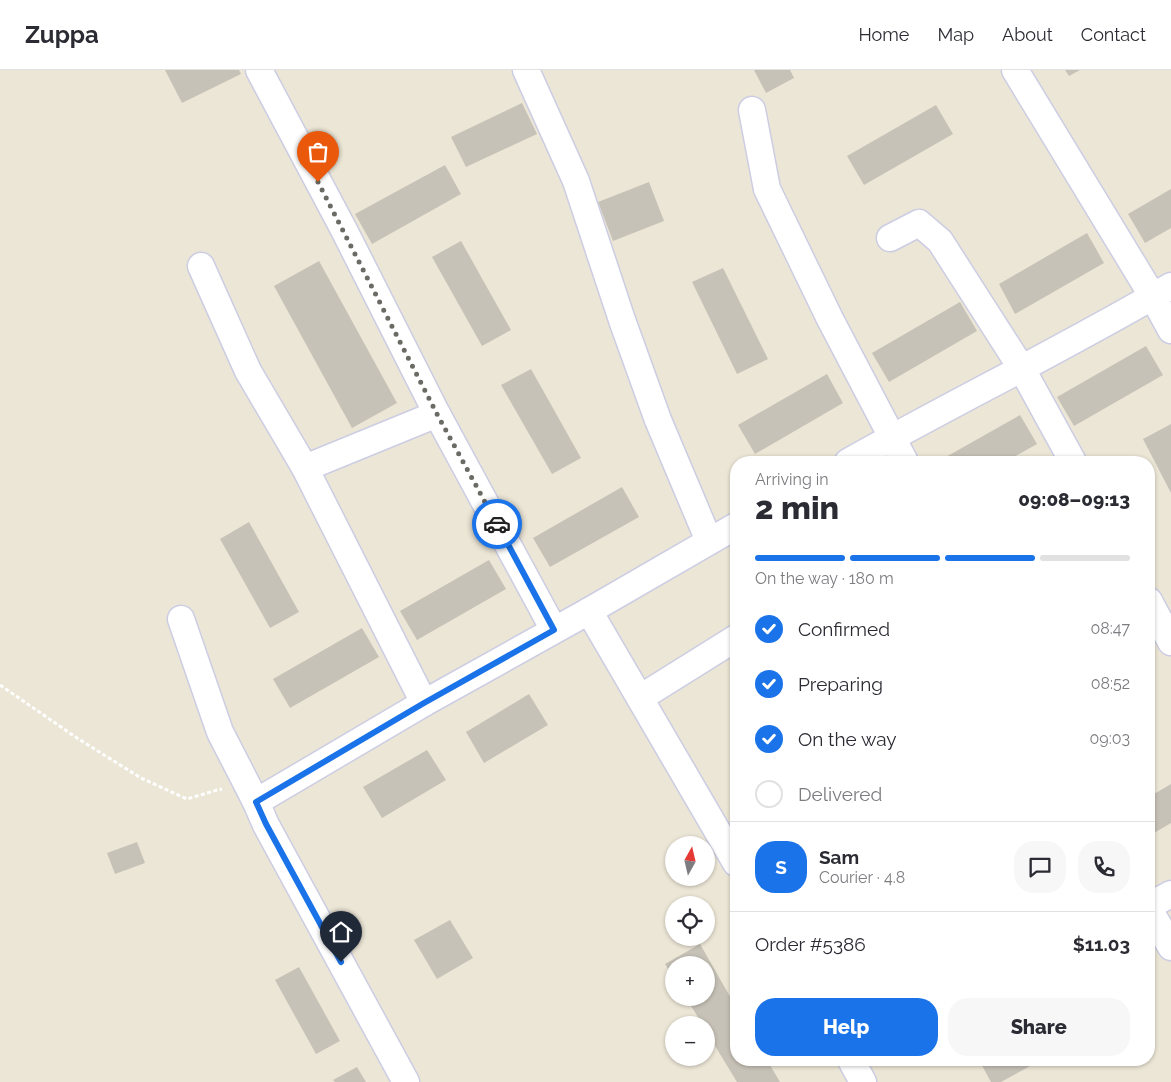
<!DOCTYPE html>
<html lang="en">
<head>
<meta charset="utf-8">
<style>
  :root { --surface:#fff; --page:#f7f7f7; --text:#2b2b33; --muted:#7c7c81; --line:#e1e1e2; --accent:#1a73e8 }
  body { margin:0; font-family:Raleway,sans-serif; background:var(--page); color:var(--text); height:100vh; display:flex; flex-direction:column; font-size:19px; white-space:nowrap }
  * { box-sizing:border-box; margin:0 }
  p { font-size:16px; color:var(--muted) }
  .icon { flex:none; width:28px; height:28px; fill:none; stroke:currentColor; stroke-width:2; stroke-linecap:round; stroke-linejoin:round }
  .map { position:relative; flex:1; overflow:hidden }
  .sheet { position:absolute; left:730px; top:386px; width:425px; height:610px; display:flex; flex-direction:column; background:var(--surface); border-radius:20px; box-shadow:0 1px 4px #0004 }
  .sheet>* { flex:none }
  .needle { width:32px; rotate:8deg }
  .buttons { position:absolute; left:665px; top:766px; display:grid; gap:10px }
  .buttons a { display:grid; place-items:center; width:50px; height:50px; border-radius:50%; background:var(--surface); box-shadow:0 1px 4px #0004; font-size:25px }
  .pin { position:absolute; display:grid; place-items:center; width:42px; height:42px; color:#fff; margin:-51px -21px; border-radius:50% 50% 50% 0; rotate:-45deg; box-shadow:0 0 5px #0007 }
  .pin .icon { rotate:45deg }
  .courier { position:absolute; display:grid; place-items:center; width:50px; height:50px; margin:-25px; border:4px solid #1a73e8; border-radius:50%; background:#fff; color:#222; box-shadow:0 1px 6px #0007 }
  .summary em { font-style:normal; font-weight:800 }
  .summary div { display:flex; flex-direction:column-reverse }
  .summary { display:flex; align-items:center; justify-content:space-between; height:85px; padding:0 25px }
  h1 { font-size:32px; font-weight:800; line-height:38px }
  .bar { display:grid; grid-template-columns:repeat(4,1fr); gap:8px 5px; align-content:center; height:60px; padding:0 25px }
  .bar i { height:6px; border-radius:4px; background:var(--line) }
  .bar .current { background:var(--accent) }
  .bar p { grid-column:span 4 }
  .line { display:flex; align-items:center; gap:12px; padding:0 25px; border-top:1px solid var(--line) }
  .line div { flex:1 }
  .round { display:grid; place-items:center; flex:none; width:52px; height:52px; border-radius:20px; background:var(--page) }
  ol { padding:0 25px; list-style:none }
  li { display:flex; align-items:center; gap:15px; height:55px }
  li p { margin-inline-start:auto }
  li .icon { padding:5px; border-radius:50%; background:var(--accent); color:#fff; stroke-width:4 }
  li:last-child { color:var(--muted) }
  li i { width:28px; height:28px; border:2px solid var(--line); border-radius:50% }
  .action { display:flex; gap:10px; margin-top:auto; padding:10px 25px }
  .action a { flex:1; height:58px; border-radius:20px; background:var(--accent); color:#fff; font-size:20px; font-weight:800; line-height:58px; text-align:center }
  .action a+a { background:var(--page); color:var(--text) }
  header { display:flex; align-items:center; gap:30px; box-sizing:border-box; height:70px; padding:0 25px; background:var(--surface); border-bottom:1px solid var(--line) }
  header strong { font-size:24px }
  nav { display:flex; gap:28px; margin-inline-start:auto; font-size:18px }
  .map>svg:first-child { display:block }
  .building { fill:#c7c2b7 }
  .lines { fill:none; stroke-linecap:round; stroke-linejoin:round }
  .minor-casing { stroke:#cccde3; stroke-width:29 }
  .path { stroke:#fff; stroke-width:3; stroke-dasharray:4 2.5; stroke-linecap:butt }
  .minor { stroke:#fff; stroke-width:26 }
  .done { stroke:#6c6a64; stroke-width:5; stroke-dasharray:0 9 }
  .route { stroke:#1a73e8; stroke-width:6 }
</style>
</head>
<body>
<header>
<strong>Zuppa</strong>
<nav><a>Home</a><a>Map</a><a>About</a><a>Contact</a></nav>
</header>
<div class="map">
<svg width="1171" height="1012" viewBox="0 0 1171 1012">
  <rect width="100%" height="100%" fill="#ece6d6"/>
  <g class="building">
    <path d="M165,0H239L241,4L182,33Z"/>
    <path d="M754,0H790L794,8L766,23Z"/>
    <path d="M1065,0H1080L1069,6Z"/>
    <path d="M522,33L537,64L466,97L451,67Z"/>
    <path d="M936,35L953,64L864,115L847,86Z"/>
    <path d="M445,95L461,124L372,174L355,144Z"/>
    <path d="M649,112L664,151L613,171L598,132Z"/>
    <path d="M1171,119V158L1145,173L1128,144Z"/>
    <path d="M1087,163L1104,193L1015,244L999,214Z"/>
    <path d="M461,171L511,260L482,276L432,187Z"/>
    <path d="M319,191L397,333L352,358L274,216Z"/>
    <path d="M723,198L768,289L737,304L692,212Z"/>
    <path d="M960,232L977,261L889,312L872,283Z"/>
    <path d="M1146,276L1163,305L1074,356L1057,327Z"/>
    <path d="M531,299L581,388L552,404L501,315Z"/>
    <path d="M827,304L843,333L755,384L738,355Z"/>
    <path d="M1020,345L1037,374L1005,392H937Z"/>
    <path d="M1171,354V423L1143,369Z"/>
    <path d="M622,417L639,447L550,497L533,468Z"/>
    <path d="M249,452L299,542L270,558L220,469Z"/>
    <path d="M489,490L506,519L417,570L400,541Z"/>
    <path d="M362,558L379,587L290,638L273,609Z"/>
    <path d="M529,624L548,655L484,693L466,662Z"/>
    <path d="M427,680L446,710L382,748L363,717Z"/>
    <path d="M1171,714V753L1149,766V727Z"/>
    <path d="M137,772L145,793L115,804L107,783Z"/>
    <path d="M450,850L473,888L437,909L414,870Z"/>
    <path d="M700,874L736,937V990H767L780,1012H737L706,961V955H703L686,928H706V895H674V908L665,894Z"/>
    <path d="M299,897L340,971L316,984L275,910Z"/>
    <path d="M979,990H1041L1001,1012H991Z"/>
    <path d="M357,997L366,1012H335L333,1010Z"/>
  </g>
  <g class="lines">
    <defs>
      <g id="minor">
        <path d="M259,0L344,160L437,344L554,560"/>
        <path d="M526,0L576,111L622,250L658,350L709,471"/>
        <path d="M1015,0L1153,227L1171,260"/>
        <path d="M752,40L767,119L830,249L905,392"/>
        <path d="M890,168L919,153L940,171L1022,299L1073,392"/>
        <path d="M201,196L248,301L305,398L424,633"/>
        <path d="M848,392C955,332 1065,278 1171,216"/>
        <path d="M305,398L437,344"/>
        <path d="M1149,531L1171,572"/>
        <path d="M589,541L736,793"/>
        <path d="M181,549L220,662L256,732L266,755L406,1012"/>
        <path d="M640,628L736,568"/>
        <path d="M256,732L424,633L589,541L736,456"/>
        <path d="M1149,836L1171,824"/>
        <path d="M1149,839L1171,877"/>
        <path d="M851,990L863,1012"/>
      </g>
    </defs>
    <use href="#minor" class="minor-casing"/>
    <path class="path" d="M0,615L77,668L141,708L187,729L217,720L222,719"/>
    <use href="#minor" class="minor"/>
  </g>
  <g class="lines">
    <path class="done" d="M318,112L437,344L497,454"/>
    <path class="route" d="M341,892L266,754L256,732L424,633L554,560L497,454"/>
  </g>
</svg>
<div class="buttons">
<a><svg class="needle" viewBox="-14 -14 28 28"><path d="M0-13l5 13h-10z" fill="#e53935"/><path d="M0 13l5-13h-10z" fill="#7c7c81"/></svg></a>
<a><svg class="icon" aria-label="locate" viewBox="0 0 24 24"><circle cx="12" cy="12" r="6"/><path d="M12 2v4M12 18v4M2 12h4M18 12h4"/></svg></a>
<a>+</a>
<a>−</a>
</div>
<div class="pin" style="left:318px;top:112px;background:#ea580c"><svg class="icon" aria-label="bag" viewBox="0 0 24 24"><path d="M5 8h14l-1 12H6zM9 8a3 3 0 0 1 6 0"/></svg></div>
<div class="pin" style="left:341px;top:892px;background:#1f2937"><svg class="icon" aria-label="home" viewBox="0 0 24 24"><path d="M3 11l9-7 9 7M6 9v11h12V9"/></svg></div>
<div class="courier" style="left:497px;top:454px"><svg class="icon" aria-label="car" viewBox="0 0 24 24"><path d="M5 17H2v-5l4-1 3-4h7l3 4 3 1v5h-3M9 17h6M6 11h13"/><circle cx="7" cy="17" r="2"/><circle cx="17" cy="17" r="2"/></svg></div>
<section class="sheet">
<div class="summary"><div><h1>2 min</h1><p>Arriving in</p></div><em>09:08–09:13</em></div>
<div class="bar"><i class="current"></i><i class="current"></i><i class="current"></i><i></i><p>On the way · 180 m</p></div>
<ol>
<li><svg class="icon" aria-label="check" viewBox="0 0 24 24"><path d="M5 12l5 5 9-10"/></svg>Confirmed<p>08:47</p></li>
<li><svg class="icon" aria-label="check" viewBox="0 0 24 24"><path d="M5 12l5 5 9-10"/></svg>Preparing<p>08:52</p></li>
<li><svg class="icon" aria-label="check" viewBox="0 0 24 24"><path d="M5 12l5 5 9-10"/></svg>On the way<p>09:03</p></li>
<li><i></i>Delivered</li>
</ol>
<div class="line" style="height:90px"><b class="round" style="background:var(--accent);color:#fff">S</b><div><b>Sam</b><p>Courier · 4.8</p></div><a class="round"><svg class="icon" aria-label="chat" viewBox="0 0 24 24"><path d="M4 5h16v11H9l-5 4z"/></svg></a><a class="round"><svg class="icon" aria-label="phone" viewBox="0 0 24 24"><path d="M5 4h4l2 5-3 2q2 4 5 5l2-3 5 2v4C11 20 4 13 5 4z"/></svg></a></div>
<div class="line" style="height:65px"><div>Order #5386</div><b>$11.03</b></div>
<div class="action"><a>Help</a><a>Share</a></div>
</section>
</div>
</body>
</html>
